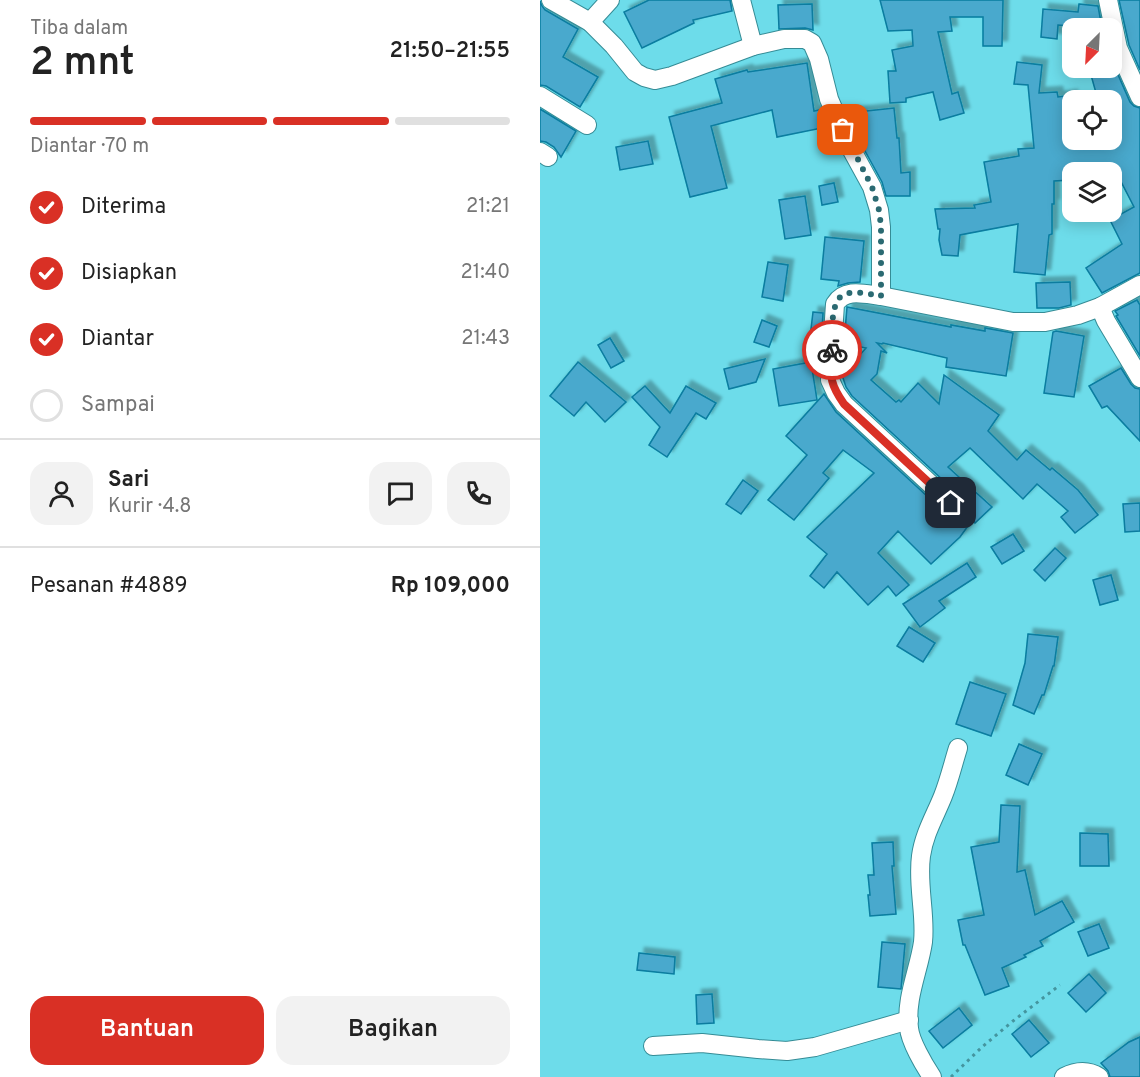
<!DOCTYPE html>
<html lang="id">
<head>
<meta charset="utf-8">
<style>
  :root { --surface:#fff; --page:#f2f2f2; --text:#222; --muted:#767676; --line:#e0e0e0; --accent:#d93025 }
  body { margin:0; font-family:Overpass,sans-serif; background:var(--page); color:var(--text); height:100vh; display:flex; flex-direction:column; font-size:22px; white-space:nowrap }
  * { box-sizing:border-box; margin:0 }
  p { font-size:20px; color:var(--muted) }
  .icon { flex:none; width:33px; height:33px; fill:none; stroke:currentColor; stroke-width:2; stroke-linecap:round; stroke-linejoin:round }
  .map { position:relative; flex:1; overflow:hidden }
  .drawer { display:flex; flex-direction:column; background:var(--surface); width:540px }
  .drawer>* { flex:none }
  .needle { width:39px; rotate:204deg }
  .fabs { position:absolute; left:522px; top:18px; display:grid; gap:12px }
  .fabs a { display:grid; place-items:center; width:60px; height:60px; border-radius:12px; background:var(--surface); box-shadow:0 3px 15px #0003; font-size:30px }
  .pin { position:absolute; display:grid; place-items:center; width:51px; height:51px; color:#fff; margin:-26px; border-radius:12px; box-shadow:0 3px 9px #0006 }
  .courier { position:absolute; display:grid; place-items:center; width:60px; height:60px; margin:-30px; border:4px solid #d93025; border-radius:50%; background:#fff; color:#222; box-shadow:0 2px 8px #0007 }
  .overview em { font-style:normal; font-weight:600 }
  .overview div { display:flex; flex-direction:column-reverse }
  .overview { display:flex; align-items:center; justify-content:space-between; height:102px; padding:0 30px }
  h1 { font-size:39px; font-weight:600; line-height:45px }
  .bar { display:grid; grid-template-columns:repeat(4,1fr); gap:9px 6px; align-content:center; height:72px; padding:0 30px }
  .bar i { height:8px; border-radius:4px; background:var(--line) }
  .bar .current { background:var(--accent) }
  .bar p { grid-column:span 4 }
  .line { display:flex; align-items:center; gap:15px; padding:0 30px; border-top:2px solid var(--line) }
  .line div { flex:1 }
  .round { display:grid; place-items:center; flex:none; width:63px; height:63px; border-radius:18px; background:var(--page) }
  ol { padding:0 30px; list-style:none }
  li { display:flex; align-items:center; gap:18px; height:66px }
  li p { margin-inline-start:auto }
  li .icon { padding:6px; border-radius:50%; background:var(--accent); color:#fff; stroke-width:4 }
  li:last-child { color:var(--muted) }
  li i { width:33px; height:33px; border:3px solid var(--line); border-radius:50% }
  .action { display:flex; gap:12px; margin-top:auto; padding:12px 30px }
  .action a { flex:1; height:69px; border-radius:18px; background:var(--accent); color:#fff; font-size:24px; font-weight:600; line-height:69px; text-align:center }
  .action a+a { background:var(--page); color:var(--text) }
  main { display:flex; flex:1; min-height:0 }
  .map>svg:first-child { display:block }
  .building { fill:#49a9cd; stroke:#087c9f; stroke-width:1.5; filter:url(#shadow) }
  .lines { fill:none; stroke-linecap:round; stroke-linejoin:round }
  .minor-casing { stroke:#358c96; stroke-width:20 }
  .path { stroke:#44959f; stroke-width:3; stroke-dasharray:3 4.5; stroke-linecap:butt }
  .minor { stroke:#fff; stroke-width:18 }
  .done { stroke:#2b6a72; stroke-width:6; stroke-dasharray:0 10.8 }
  .route { stroke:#d93025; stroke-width:8 }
</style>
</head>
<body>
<main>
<section class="drawer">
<div class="overview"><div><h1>2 mnt</h1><p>Tiba dalam</p></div><em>21:50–21:55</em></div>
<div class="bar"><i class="current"></i><i class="current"></i><i class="current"></i><i></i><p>Diantar · 70 m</p></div>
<ol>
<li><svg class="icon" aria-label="check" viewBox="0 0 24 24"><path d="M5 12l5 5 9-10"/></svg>Diterima<p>21:21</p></li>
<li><svg class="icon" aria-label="check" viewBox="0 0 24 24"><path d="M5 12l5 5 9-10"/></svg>Disiapkan<p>21:40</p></li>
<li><svg class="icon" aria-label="check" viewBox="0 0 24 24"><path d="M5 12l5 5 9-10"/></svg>Diantar<p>21:43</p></li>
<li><i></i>Sampai</li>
</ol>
<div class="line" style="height:108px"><a class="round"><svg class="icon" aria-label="person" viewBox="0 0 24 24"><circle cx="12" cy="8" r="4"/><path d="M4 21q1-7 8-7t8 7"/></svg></a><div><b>Sari</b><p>Kurir · 4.8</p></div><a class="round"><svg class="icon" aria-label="chat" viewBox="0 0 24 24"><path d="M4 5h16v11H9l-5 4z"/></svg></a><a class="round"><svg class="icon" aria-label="phone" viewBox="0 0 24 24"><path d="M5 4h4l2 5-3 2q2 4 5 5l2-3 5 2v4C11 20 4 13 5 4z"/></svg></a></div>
<div class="line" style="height:78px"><div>Pesanan #4889</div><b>Rp 109,000</b></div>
<div class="action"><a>Bantuan</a><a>Bagikan</a></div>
</section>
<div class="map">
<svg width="600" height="1077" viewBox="0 0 600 1077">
  <defs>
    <filter id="shadow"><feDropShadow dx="5.5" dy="-5.5" stdDeviation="1.5" flood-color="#0004"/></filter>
  </defs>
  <rect width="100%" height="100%" fill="#6ddcea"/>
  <g class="building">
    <path d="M109,0H190L192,11L153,20L154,23L102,48L84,12Z"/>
    <path d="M340,0H463L462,46H443V17H410L412,31L398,32L412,94L418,92L424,113L400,120L393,92L366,98V102L350,103L348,71H356L352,50L373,46L372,30L348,31Z"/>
    <path d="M579,0H600V70L589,45Z"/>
    <path d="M0,1L2,6L5,10L38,29L23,57L58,77L40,107L6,86L0,85Z"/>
    <path d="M272,4L273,30L265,28L239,29L238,5Z"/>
    <path d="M539,4L558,6L562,28L518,25L517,39L501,37L503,9L538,12Z"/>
    <path d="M572,61L590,102L594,106L600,108V273L562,293L546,268L582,244L570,220L594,207L576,172H532V180L514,181V204H512V234L509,235L505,275L474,272L478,224L420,235L418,256L402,255L399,240L400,229H398L395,209L435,208L434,205L451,202L444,162L479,156L478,149L494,148L488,85L474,84L477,62L502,65L499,93L517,92L518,97L532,95V140H572V100H558L549,68H572Z"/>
    <path d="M267,63L274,111L279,110L282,128L237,137L232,110L171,126L187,188L150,197L129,117L182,103L175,79L207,70L208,72Z"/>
    <path d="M354,108L357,138H359L361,173L370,172V196H346L342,182L319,140L308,113Z"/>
    <path d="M0,109L36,131L21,157L14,147L6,142L0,141Z"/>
    <path d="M108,141L113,164L80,170L76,147Z"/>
    <path d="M294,183L298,202L282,205L279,186Z"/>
    <path d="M265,196L271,235L245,239L239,200Z"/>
    <path d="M285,237L324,241L320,282L308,283L298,286L299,281L281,279Z"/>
    <path d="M228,262L248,265L243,301L222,297Z"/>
    <path d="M530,282L531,305L519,308H497L496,283Z"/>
    <path d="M597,300L600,305V356L576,316L578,315L575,311Z"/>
    <path d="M307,307L411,327V325L445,331V328L473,333L466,376L406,367L407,358L343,343L342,344L337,343L347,353L341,351L337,374L331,380L356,402L359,400L361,402L378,383L399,404L404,375L459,415L448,431L477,460L486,450L510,470L512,468L538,490L558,515L535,533L521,517L528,511L497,484L483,499L430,448L408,467L452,507L435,523L433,519L420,537L391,564L358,531L338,553L369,585L356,596L348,586L328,605L297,572L284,588L270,576L287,554L267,537L334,473L303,450L283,473L289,478L254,520L228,500L267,455L246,436L284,394L296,412L403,511L409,514L415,513L420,510L422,505V499L419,495L312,396L306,387L302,375L326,348L304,344Z"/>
    <path d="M273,312L283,313L281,347L269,346Z"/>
    <path d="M222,320L237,326L229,347L214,342Z"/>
    <path d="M516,331L544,336L534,397L504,393L513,332Z"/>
    <path d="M70,338L84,361L71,368L58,345Z"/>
    <path d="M225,359L216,382L189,389L184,369Z"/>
    <path d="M38,362L86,402L65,422L46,402L34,416L10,396Z"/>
    <path d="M271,362L277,400L239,406L233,369Z"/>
    <path d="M581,368L591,384L595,388L600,389V441L567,406L562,408L549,386Z"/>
    <path d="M105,386L130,413L146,386L176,403L166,419L156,413L127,457L109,445L120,427L92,397Z"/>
    <path d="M203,480L218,491L201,514L186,504Z"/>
    <path d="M600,503V531L585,532L583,504Z"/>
    <path d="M473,534L484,551L462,564L451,547Z"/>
    <path d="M515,548L526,558L505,581L494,570Z"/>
    <path d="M427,563L436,577L399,601L405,608L380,627L363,604Z"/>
    <path d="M571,575L578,600L560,605L553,580Z"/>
    <path d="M369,627L395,643L383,662L357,646Z"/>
    <path d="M488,634L518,637L514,666H513L504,695H502L494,714L473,705L485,663Z"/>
    <path d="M430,682L466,694L451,736L416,724Z"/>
    <path d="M479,744L502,754L488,785L466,775Z"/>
    <path d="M461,805L480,806L477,872L485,870L495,915L522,901L534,922L500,941L503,946L484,955L486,957L462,968L469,986L445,995L425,945H423L418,920L444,915L431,847L459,842Z"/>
    <path d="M540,833L568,834L569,866H540Z"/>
    <path d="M353,842L354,866H352L356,914L330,916L328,895H330L328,875H334L332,843Z"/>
    <path d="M559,924L569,948L548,956L538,932Z"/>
    <path d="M342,942L365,944L361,989L338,987Z"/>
    <path d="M99,953L135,957L134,974L97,970Z"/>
    <path d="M549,974L566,993L546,1012L528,993Z"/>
    <path d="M172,994L174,1023L157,1024L156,995Z"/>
    <path d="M419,1008L432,1025L403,1048L389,1031Z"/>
    <path d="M489,1020L509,1043L491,1057L472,1034Z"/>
    <path d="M600,1037V1077H570L568,1071L561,1063L589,1042Z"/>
  </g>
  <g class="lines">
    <defs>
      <g id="minor">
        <path d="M11,0L50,22"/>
        <path d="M70,0L50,22L74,46L95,72L104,77L115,80L132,76L213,46L244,39H265L272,43L279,59L289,99L309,145L332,187L339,210L341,227V296"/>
        <path d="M201,0L213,46"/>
        <path d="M568,0L578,48L600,97"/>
        <path d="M0,96L47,125"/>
        <path d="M0,152L8,157"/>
        <path d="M560,307L566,321L600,378"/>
        <path d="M411,503L304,404L296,393L290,380L295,304C305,288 324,294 341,296L473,322H505L538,315L560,307L600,285"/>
        <path d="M113,1046L162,1043L218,1049L247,1051L275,1047L369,1020"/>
        <path d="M392,1077C384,1065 370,1041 369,1028C365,999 379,970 383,942C386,914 377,885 381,856C384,834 395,816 403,796C409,781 413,764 418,748"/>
        <path d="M524,1077C536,1071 548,1070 559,1077"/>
      </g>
    </defs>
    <use href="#minor" class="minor-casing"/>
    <path class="path" d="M411,1077L442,1047L473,1021L520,985"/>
    <use href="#minor" class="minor"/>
  </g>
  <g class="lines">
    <path class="done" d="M292,350C292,337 290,301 303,295C313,290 330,294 341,296V226L339,210L332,187L303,130"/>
    <path class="route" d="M292,350C291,376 288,381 304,404L411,503"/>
  </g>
</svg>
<div class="fabs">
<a><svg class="needle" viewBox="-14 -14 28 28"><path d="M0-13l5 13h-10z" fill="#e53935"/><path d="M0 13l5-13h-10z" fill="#767676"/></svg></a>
<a><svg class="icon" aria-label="locate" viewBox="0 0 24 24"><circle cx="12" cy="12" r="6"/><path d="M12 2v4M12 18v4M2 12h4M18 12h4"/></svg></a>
<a><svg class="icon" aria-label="layers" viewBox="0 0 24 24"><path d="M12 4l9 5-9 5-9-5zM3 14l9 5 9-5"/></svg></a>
</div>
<div class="pin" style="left:303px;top:130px;background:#ea580c"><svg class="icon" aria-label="bag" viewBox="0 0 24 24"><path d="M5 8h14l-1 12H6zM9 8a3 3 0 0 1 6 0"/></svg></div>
<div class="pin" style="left:411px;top:503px;background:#1f2937"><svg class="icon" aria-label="home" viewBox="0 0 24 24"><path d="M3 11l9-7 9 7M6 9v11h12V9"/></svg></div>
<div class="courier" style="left:292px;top:350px"><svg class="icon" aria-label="bike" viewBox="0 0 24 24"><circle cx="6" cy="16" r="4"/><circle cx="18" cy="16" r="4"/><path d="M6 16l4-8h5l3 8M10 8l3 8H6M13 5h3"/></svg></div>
</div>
</main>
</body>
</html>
